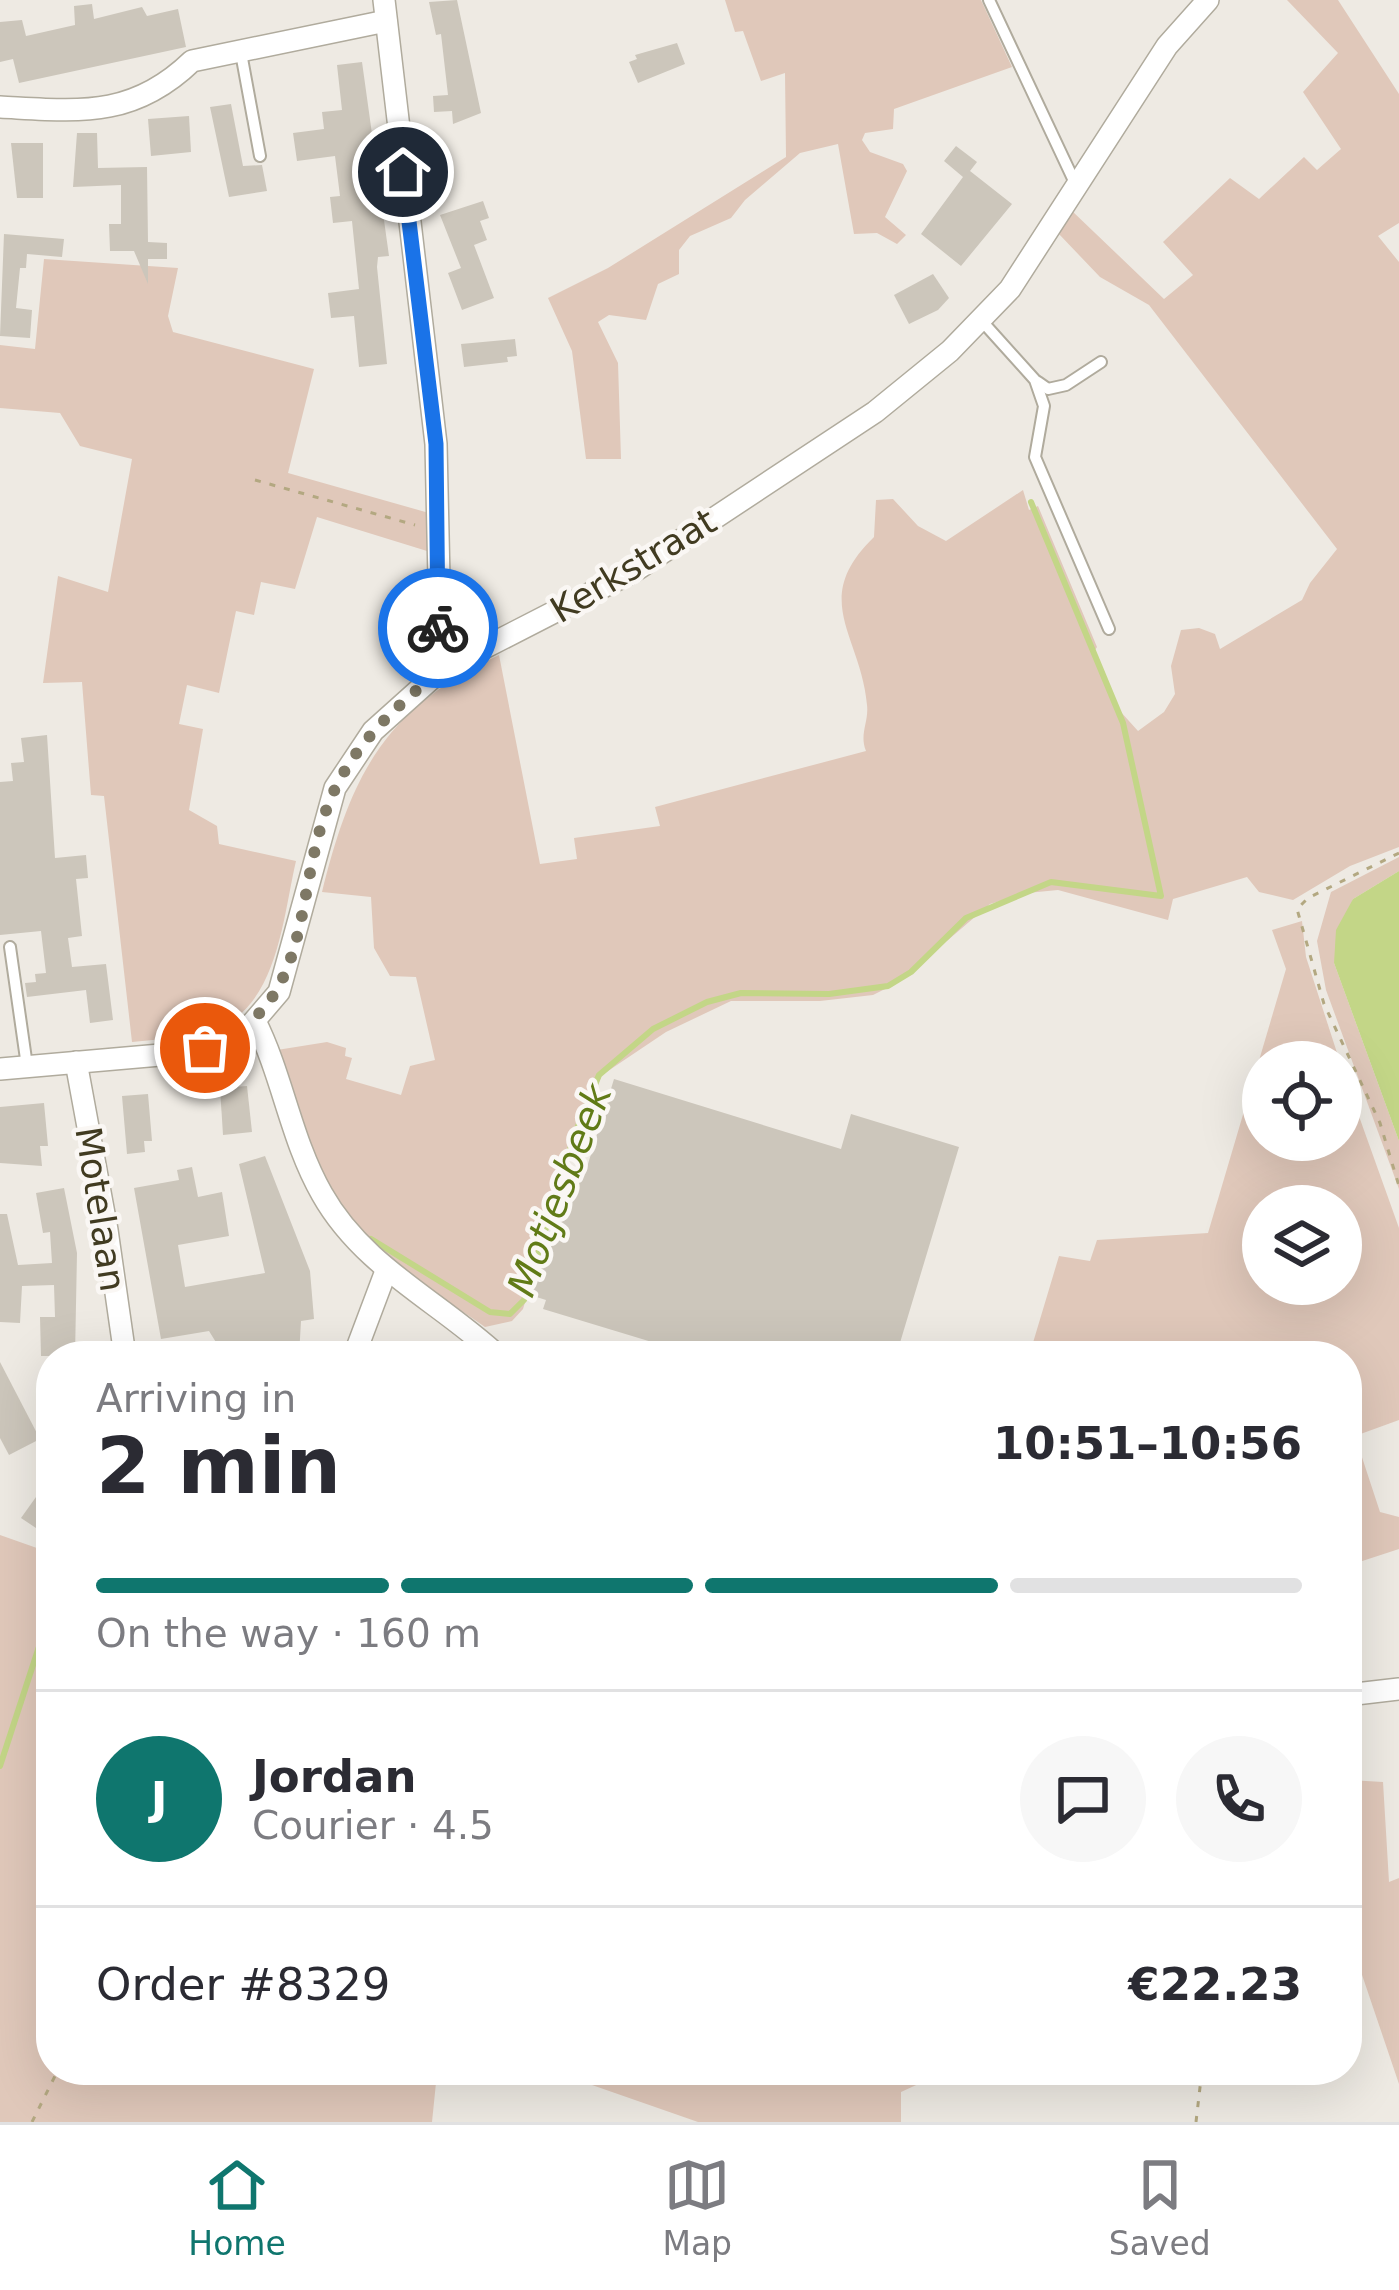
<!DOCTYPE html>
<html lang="en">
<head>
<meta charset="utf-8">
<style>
  :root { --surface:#fff; --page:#f7f7f7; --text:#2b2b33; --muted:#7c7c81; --line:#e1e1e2; --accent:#0f766e }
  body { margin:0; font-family:"DejaVu Sans",sans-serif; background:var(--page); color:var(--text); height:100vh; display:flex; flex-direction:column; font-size:45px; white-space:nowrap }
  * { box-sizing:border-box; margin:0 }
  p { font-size:39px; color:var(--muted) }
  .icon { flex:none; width:66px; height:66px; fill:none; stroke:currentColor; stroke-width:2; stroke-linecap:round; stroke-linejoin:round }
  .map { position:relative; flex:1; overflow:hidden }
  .drawer { position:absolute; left:36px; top:1341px; width:1326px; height:744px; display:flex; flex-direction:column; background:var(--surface); border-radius:48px; box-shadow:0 12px 48px #0002 }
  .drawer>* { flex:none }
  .fabs { position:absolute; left:1242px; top:1041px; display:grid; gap:24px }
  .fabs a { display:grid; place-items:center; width:120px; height:120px; border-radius:50%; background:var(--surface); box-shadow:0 12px 48px #0002; font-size:60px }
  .pin { position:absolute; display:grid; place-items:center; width:102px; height:102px; color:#fff; margin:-51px; border:6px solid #fff; border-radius:50%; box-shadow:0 3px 12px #0007 }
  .courier { position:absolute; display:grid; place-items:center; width:120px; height:120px; margin:-60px; border:9px solid #1a73e8; border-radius:50%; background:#fff; color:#222; box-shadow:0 3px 15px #0007 }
  .headline em { font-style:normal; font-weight:700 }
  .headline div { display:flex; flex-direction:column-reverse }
  .headline { display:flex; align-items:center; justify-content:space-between; height:204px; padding:0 60px }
  h1 { font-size:78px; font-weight:700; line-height:90px }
  .bar { display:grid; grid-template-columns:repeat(4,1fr); gap:18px 12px; align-content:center; height:144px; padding:0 60px }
  .bar i { height:15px; border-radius:9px; background:var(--line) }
  .bar .on { background:var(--accent) }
  .bar p { grid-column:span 4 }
  .line { display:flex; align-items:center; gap:30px; padding:0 60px; border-top:3px solid var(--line) }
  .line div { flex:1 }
  .round { display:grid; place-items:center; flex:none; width:126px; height:126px; border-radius:63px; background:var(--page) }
  .menu { display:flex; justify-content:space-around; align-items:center; height:168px; border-top:3px solid var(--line); background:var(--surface); font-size:33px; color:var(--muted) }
  .menu a { display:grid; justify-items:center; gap:6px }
  .menu .on { color:var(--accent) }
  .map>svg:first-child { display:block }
  .green { fill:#e0c8ba; fill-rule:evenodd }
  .water { fill:#c3d687 }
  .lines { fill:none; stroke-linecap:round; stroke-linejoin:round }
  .stream { stroke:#c3d687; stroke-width:6 }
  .building { fill:#ccc6bb }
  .service-casing { stroke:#b0ab9d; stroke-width:14 }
  .minor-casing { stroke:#b0ab9d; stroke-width:24 }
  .path { stroke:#b3a881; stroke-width:3; stroke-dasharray:6 9; stroke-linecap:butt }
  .service { stroke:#fff; stroke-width:10 }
  .minor { stroke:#fff; stroke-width:21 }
  .done { stroke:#7e7865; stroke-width:12; stroke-dasharray:0 21.6 }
  .route { stroke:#1a73e8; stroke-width:15 }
  .labels { text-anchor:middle; stroke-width:9; stroke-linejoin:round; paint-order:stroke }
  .street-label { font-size:36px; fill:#413b21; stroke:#faf7f4 }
  .water-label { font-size:39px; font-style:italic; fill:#617b17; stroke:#faf7f4 }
</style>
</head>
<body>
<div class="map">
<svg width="1399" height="2122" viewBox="0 0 1399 2122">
  <rect width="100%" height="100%" fill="#eeeae3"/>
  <g class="green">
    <path d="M725,0H981L1012,67L894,109L893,129L865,133L862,140L870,152L903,164L907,171L885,217L906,235L897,244L877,233L854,234L838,144L800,153L745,200L731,218L690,236L679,250V274L658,284L646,320L609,315L598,322L618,363L621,459H586L572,351L548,298L608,268L786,157L785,73L761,81L743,31L735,32Z"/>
    <path d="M1287,0H1338L1399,94V223L1378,236L1399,262V847L1350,866L1293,900L1259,892L1247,877L1173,899L1168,920L1058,890L1027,893L990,904L899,982L873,995L820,1001H731L666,1032L602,1075L583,1116L523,1309L512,1321L485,1327C427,1286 355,1248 320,1182C299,1143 290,1092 277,1050L327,1042L346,1048L345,1056L352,1058L346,1079L401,1095L410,1066L435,1060L416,977L390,976L374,948L371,897L322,892C351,775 384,709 499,655L540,864L577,859L574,838L660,826L655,807L866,751C859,734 869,722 867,705C861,635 809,600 874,537L876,500L893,499L918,526L946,541L1023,490L1029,510L1038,506L1097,647L1093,653L1120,711L1138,731L1164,712L1175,694L1171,666L1181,630L1199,628L1215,634L1220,649L1302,600L1310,583L1337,549L1149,305L1100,277L1058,233L1071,210L1164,299L1193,275L1163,242L1230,178L1259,199L1304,157L1317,170L1341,149L1303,92L1338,53Z"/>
    <path d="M44,259L178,268L168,316L173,332L314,369L288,473L429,513L427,551L317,517L295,589L261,582L254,615L236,611L219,693L187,685L179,724L203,729L189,810L217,826L219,844L296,861C283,916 278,1007 215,1029C190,1038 159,1039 132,1042L104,796L91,795L82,682L43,683L58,576L108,592L132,459L80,446L60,413L0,408V345L35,349Z"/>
    <path d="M1399,857V871L1353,899L1334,963L1399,1141V1189L1326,990L1317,941L1331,892Z"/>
    <path d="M1302,921L1306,957L1340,1062H1263V1140H1341V1066L1399,1228V1420L1355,1436L1380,1512L1399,1517V1549L1347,1566V1356H1029L1059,1256L1090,1261L1097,1240L1208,1233L1286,969L1272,930ZM1263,1206H1341V1284H1263Z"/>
    <path d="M0,1535L51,1553V2070H428L437,2073L432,2122H0Z"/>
    <path d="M1347,1752L1349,1780L1383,1782L1389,1882L1399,1878V2084L1358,1963L1347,1969Z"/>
    <path d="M549,2070H922L925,2081L901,2092V2122H698Z"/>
  </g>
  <path class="water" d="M1399,871V1141L1334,963L1336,930L1353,899Z"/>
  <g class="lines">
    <g class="stream">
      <path d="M371,1239L490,1312L510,1314L524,1300L574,1136L599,1075L653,1029L707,1002L741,993L829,994L888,986L911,972L966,918L1051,882L1161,896L1123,723L1031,502"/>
      <path d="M0,1766L51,1610"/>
    </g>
  </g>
  <g class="building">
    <path d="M457,0L481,113L453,124L452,111L434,112L433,96L448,95L441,34L436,35L429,2Z"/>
    <path d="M92,4L94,19L142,7L147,16L178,9L186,47L19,83L13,59L0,62V22L22,20L26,36L75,25L74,6Z"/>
    <path d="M677,43L685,64L638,83L629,62L637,59L635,55Z"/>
    <path d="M362,62L389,256L378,257L377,267L387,364L359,367L354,316L331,318L328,293L359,289L352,221L333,223L330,197L340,196L335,156L297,161L293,133L324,129L322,112L342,110L337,65Z"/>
    <path d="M231,104L243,166L262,165L267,191L229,197L210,107Z"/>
    <path d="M189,116L191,152L151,156L148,119Z"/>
    <path d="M77,133H97L98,168L147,167L148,242L167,243V259H148V284L134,251H110L109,224H121V185L73,187Z"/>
    <path d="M11,143H43V198H17Z"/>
    <path d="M956,146L977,162L970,171L1012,204L961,266L921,234L963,177L944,161Z"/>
    <path d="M483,201L489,218L480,221L487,240L474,245L494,298L462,310L448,273L461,268L440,215Z"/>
    <path d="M4,234L64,239L62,257L27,254L26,268H20L16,308L32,310L30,338L0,336Z"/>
    <path d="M933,274L949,298L938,310L909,324L894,295Z"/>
    <path d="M515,339L517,356L507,357L508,362L464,367L461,344Z"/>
    <path d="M47,735L55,858L86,855L88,878L76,879L82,936L68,938L72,967L106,964L113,1020L90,1023L86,990L27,997L25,983L36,982L35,974L46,973L41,931L0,935V782L13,781L11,763L24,762L21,738Z"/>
    <path d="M614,1079L841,1149L851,1114L959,1147L896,1356H698L543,1309L546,1300L530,1295L570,1172L584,1177Z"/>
    <path d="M247,1086L252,1132L223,1135L220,1088Z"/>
    <path d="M148,1094L152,1141H144L145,1152L127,1154L122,1096Z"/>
    <path d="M44,1103L48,1146H40L42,1166L0,1163V1107Z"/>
    <path d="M265,1156L310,1271L314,1319L301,1321L299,1356H263L264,1350L231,1346L222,1352L209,1331L161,1339L134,1188L179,1180L177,1170L192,1167L198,1197L222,1192L229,1236L178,1245L185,1287L265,1273L239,1164Z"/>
    <path d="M64,1188L77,1253L75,1356H41L40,1317H55L54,1285L22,1286L20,1323L0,1322V1214H7L18,1265L52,1263L50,1232L43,1233L36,1193Z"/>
    <path d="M0,1362L40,1439L9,1455L0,1438Z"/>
    <path d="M51,1476V1538L21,1518Z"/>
  </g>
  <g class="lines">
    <defs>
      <g id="service">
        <path d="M989,0L1076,185"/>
        <path d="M241,53L260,156"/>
        <path d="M981,320L1035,380L1044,406L1035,457L1109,629"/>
        <path d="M1038,382L1048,389L1066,385L1101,362"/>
        <path d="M10,947L27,1066"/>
      </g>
      <g id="minor">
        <path d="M384,0L436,444L441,670"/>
        <path d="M0,107C78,111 132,119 192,61L386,21"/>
        <path d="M255,1021C283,1077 291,1140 322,1194C363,1267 439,1301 498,1356"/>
        <path d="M76,1062L107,1230L125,1356"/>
        <path d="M0,1069L183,1053L235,1037L249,1027L279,992L335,788L373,731L441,670L636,570L875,412L950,351L1010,289L1167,46L1208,0"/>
        <path d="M354,1356L386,1271"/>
        <path d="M1347,1695L1399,1689"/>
      </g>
    </defs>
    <use href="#service" class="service-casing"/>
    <use href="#minor" class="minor-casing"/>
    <g class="path">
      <path d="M255,480L415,525"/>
      <path d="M1399,853L1308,898L1297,909L1324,1004L1380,1123L1399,1186"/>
      <path d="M32,2122L58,2070"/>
      <path d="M1196,2122L1202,2070"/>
    </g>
    <use href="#service" class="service"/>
    <use href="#minor" class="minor"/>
  </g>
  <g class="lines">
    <path class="done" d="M205,1048C323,1004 289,882 336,787C360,738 399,704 441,670L438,628"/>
    <path class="route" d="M403,172L436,444L438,628"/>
  </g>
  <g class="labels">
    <g class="street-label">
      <text transform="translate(633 565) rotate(-31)" y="13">Kerkstraat</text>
      <text transform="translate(101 1209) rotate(81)" y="13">Motelaan</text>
    </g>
    <g class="water-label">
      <text transform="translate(559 1190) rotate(-69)" y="14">Motjesbeek</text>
    </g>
  </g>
</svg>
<div class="fabs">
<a><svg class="icon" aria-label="locate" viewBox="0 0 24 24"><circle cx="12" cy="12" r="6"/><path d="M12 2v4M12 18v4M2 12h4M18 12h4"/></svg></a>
<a><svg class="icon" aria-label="layers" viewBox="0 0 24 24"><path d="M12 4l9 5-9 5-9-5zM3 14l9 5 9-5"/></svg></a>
</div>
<div class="pin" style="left:205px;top:1048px;background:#ea580c"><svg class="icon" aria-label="bag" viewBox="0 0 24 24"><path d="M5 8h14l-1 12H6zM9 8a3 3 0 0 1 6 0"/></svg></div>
<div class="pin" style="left:403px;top:172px;background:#1f2937"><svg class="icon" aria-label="home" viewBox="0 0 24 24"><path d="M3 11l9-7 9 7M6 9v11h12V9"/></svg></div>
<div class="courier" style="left:438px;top:628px"><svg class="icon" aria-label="bike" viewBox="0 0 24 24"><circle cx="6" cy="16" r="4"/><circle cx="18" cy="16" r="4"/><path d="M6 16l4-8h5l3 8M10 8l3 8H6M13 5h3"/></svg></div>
<section class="drawer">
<div class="headline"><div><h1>2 min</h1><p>Arriving in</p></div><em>10:51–10:56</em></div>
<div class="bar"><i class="on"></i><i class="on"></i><i class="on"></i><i></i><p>On the way · 160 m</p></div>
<div class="line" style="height:216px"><b class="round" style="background:var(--accent);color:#fff">J</b><div><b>Jordan</b><p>Courier · 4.5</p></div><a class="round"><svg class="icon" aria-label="chat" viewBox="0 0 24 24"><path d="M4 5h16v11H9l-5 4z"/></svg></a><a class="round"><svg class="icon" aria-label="phone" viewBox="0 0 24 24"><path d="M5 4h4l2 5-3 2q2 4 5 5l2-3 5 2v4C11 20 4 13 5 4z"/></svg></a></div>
<div class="line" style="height:156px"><div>Order #8329</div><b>€22.23</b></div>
</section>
</div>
<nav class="menu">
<a class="on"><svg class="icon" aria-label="home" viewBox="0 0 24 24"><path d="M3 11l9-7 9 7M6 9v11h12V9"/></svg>Home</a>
<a><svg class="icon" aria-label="map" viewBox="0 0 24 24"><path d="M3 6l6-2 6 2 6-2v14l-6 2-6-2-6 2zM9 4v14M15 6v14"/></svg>Map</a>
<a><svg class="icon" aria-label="saved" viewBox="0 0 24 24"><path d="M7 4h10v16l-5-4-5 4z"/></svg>Saved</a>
</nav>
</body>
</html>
